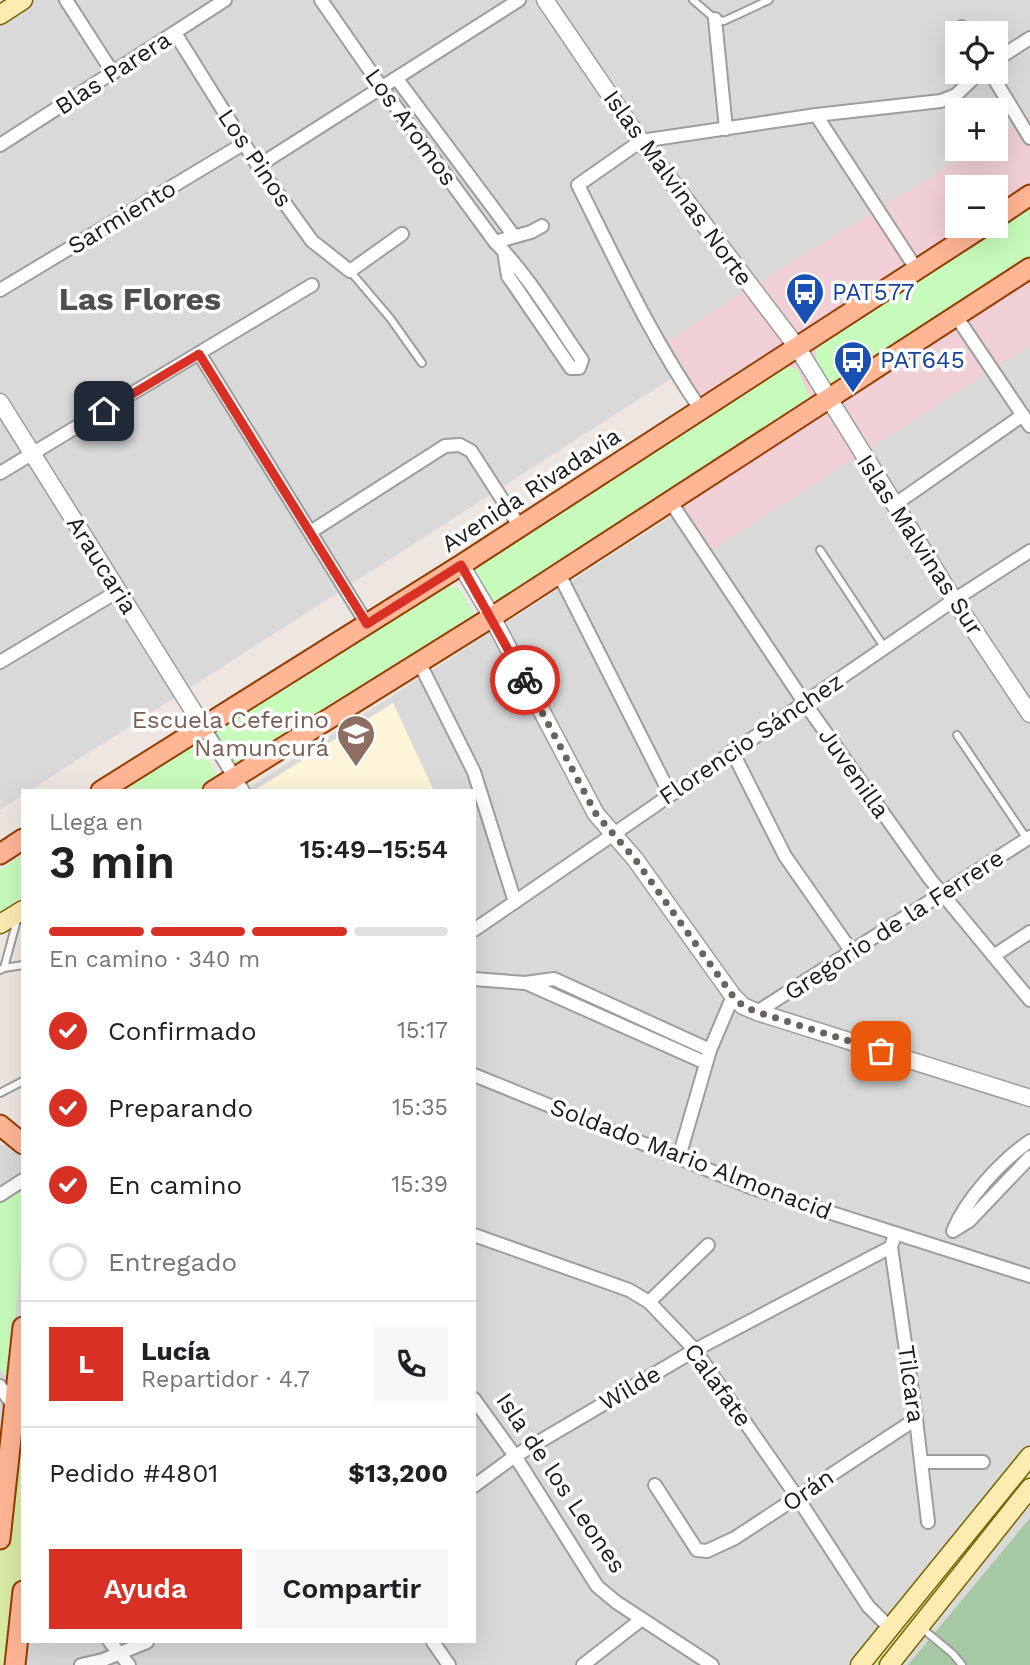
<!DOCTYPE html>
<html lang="es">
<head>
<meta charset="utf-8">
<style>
  :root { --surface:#fff; --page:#f6f6f6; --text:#202124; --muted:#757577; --line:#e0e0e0; --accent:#d93025 }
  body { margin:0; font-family:"Work Sans",sans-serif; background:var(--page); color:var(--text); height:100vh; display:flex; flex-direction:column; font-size:26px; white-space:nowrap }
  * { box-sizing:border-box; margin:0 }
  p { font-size:23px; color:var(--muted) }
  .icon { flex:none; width:38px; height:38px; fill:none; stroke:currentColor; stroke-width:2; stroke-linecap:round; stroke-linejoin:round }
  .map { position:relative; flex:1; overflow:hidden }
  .panel { position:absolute; left:21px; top:789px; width:455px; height:854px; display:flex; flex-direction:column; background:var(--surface); border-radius:0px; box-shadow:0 7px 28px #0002 }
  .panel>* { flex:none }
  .tools { position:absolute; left:945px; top:21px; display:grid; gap:14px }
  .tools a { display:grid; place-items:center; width:63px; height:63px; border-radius:0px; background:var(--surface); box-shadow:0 7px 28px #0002; font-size:35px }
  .pin { position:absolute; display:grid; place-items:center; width:60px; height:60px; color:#fff; margin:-30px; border-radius:14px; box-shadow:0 4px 10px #0006 }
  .courier { position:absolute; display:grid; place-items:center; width:70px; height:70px; margin:-35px; border:5px solid #d93025; border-radius:50%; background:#fff; color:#222; box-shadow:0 2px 9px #0007 }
  .head em { font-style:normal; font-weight:600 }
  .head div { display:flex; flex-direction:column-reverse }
  .head { display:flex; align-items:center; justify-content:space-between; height:119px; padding:0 28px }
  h1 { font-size:46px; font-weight:600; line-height:52px }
  .bar { display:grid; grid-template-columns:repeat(4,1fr); gap:10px 7px; align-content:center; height:84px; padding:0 28px }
  .bar i { height:9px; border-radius:5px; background:var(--line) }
  .bar .active { background:var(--accent) }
  .bar p { grid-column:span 4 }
  .line { display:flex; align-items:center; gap:18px; padding:0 28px; border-top:2px solid var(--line) }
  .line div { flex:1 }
  .round { display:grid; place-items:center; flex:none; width:74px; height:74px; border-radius:0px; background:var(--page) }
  ol { padding:0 28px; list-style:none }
  li { display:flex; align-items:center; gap:21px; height:77px }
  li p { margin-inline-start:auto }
  li .icon { padding:7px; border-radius:50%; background:var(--accent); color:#fff; stroke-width:4 }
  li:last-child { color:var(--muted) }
  li i { width:38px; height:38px; border:4px solid var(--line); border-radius:50% }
  .cta { display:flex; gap:14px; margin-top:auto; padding:14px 28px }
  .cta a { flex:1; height:80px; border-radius:0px; background:var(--accent); color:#fff; font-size:28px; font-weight:600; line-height:80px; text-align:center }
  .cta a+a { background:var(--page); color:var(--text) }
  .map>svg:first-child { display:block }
  .residential { fill:#dad9d9; fill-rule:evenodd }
  .commercial { fill:#f0cfd6; fill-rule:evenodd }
  .education { fill:#fff5d9 }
  .grass { fill:#d9eba4 }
  .cemetery { fill:#a6c8a2 }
  .park { fill:#c7fbbb }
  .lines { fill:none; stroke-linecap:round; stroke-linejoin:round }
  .service-casing { stroke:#9d9d9d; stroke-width:10 }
  .minor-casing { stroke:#9d9d9d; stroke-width:16 }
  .tertiary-casing { stroke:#9d9d9d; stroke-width:19 }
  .secondary-casing { stroke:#766401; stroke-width:21 }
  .primary-casing { stroke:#943d00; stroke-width:23 }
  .service { stroke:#fff; stroke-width:6 }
  .minor { stroke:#fff; stroke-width:12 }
  .tertiary { stroke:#fff; stroke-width:16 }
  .secondary { stroke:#fcecb2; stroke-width:18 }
  .primary { stroke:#ffb695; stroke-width:19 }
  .done { stroke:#666361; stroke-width:7; stroke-dasharray:0 12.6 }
  .route { stroke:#d93025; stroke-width:9 }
  .labels { text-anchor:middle; stroke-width:7; stroke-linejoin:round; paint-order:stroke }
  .street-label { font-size:24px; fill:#1c1c1c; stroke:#fff }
  .transit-label { font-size:24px; fill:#164399; stroke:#fff; text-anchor:start }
  .education-label { font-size:24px; fill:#785e54; stroke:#fff; text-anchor:end }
  .district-label { font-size:32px; font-weight:bold; fill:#4f4f4f; stroke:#fff }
</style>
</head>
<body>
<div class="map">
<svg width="1030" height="1665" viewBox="0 0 1030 1665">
  <rect width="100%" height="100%" fill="#eee7e1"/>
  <g class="residential">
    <path d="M0,0H1030V148L957,187V195L29,791H23V795L0,810ZM957,33H996V72H957ZM957,110H996V149H957Z"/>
    <path d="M1030,286V1665H0V1145L23,1144V1642H474V791H244Z"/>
  </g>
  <path class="commercial" d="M1030,115V345L705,554L670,501L701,410L660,346L750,287L976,149H996V137ZM957,187H996V226H957Z"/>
  <path class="education" d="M393,703L434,791L255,790Z"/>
  <g class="grass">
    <path d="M23,1327V1591L15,1665H0V1539Z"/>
    <path d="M1030,1456V1488L889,1665H860Z"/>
  </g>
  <path class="cemetery" d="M1030,1518V1665H908Z"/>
  <g class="park">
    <path d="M1030,206V258L834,384C819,377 813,364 817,348Z"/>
    <path d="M785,366L797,369L810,397L499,602L489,599L473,569Z"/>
    <path d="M447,586L459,588L474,614L469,621L251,756L232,764L211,740L216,731Z"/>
    <path d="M191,747L203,751L217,776L212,785L201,791H124Z"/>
    <path d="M23,854V896L0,912V870Z"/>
    <path d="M23,1187V1234L10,1382L0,1368V1202Z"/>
  </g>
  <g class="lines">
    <defs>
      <g id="service">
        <path d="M693,0L715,19L724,21L769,0"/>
        <path d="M350,271L390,318L422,363"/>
        <path d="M820,550L884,647"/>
        <path d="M957,735L1027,839"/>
        <path d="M4,968L23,965"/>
        <path d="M0,970L4,968L17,920"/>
        <path d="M0,1093L23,1081"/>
        <path d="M923,1629L953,1654L962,1665"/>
      </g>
      <g id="minor">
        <path d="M66,0L113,73"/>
        <path d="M321,0L382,88L495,242C529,276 554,320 582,360L579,368H571L508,276L504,251"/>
        <path d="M715,19L726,129"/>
        <path d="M962,27L966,33"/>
        <path d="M175,33L258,166L312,241L350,271L402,234"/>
        <path d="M996,60L1030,38"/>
        <path d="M990,72L1030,138"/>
        <path d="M397,79L514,236"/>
        <path d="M816,115L917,270"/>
        <path d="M0,145L225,0"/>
        <path d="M258,166L519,0"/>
        <path d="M495,242L531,232L542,226"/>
        <path d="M0,290L243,144"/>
        <path d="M956,316L1030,426"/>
        <path d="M199,353L367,624"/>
        <path d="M701,410C652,339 616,261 578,185L641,141L816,115L941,101L956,95L980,72"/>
        <path d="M0,473L312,285"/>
        <path d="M670,501L804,702L930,879L1030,1000"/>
        <path d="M894,505L1023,415"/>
        <path d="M312,531L445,446L460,445L471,451L520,527"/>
        <path d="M559,574L670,794"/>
        <path d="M0,662L118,591"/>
        <path d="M419,662L474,772L515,902"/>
        <path d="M204,728L243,791"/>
        <path d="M732,751L785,856L852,952"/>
        <path d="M474,930L954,600L1030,551"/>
        <path d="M995,955L1030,932"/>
        <path d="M474,979L525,983L554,979L710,1050"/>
        <path d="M526,983L706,1063"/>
        <path d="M757,1012L1030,837"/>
        <path d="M474,1075L753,1188L1030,1276"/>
        <path d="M1030,1141C1001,1161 966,1199 953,1231L969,1221L1030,1157"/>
        <path d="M679,1157L710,1050L733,996"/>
        <path d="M0,1195L23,1180"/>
        <path d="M474,1235L629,1290L649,1302L695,1350L797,1497L868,1606L889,1627"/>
        <path d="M891,1247L916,1419L928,1522"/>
        <path d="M649,1302L708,1245"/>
        <path d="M0,1386L15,1409"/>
        <path d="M474,1399L515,1456L597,1586L616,1602L712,1665"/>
        <path d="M922,1462H983"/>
        <path d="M655,1485L697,1550L707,1551L735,1538L916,1419"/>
        <path d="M474,1486L515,1456L695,1350L891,1247L895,1234"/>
        <path d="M110,1642L129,1665"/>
        <path d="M433,1642L449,1665"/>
        <path d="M81,1665L103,1660L147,1642"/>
        <path d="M583,1665L642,1619"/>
      </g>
      <g id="tertiary">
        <path d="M545,0L641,141L797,347L954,600L1030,714"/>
        <path d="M0,402L204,728"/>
        <path d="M461,565L492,617L596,814L635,859L733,996L743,1006L757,1012L1030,1098"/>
      </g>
      <g id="secondary">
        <path d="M0,15L23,0"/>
        <path d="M0,924L23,910"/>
        <path d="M860,1665L1030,1456"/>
        <path d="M889,1665L1030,1488"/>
      </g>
      <g id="primary">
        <path d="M996,218L1030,195"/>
        <path d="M101,791L461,565L984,226"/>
        <path d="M213,791L492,617L1030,268"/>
        <path d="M0,854L23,839"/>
        <path d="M0,1125L23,1144"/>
        <path d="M0,1539L23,1327"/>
        <path d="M15,1665L23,1591"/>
      </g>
    </defs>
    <use href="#service" class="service-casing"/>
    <use href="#minor" class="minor-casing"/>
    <use href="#tertiary" class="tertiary-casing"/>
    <use href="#secondary" class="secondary-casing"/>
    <use href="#primary" class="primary-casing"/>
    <use href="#service" class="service"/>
    <use href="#minor" class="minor"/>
    <use href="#tertiary" class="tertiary"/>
    <use href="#secondary" class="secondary"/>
    <use href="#primary" class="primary"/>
  </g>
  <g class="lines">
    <path class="done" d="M525,680L596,814L635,859L733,996L743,1006L757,1012L881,1051"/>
    <path class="route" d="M104,411L199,354L367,624L461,565L525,680"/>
  </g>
  <defs>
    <symbol id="bus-pin" viewBox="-11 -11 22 30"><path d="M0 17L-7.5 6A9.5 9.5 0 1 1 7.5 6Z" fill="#1a4fb4" stroke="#fff"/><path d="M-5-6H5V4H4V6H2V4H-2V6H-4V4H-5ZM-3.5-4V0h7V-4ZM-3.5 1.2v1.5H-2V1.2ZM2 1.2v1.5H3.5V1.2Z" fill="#fff"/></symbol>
    <symbol id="school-pin" viewBox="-11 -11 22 30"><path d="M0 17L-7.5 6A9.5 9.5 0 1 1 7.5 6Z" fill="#8d6e63" stroke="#fff"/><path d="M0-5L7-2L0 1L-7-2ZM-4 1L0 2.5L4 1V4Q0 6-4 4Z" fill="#fff"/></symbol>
  </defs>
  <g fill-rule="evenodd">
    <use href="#bus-pin" x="783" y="270" width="44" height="60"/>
    <use href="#bus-pin" x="831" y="338" width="44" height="60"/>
    <use href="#school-pin" x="334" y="712" width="44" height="60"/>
  </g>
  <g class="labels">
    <g class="street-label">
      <text transform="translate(113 73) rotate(-33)" y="8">Blas Parera</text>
      <text transform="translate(411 127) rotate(54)" y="8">Los Aromos</text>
      <text transform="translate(255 158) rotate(56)" y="8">Los Pinos</text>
      <text transform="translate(678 188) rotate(54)" y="8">Islas Malvinas Norte</text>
      <text transform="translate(122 217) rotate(-31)" y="8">Sarmiento</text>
      <text transform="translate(531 490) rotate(-33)" y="8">Avenida Rivadavia</text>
      <text transform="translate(920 545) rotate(57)" y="8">Islas Malvinas Sur</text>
      <text transform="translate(102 565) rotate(58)" y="8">Araucaria</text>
      <text transform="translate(751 739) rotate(-34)" y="8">Florencio Sánchez</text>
      <text transform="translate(854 773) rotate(55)" y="8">Juvenilla</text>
      <text transform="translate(894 925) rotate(-33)" y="8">Gregorio de la Ferrere</text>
      <text transform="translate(691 1159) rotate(21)" y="8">Soldado Mario Almonacid</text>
      <text transform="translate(911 1384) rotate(82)" y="8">Tilcara</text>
      <text transform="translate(718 1385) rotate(54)" y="8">Calafate</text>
      <text transform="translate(630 1388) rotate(-30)" y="8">Wilde</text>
      <text transform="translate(561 1483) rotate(56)" y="8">Isla de los Leones</text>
      <text transform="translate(808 1490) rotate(-34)" y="8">Orán</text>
    </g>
    <g class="transit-label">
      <text x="832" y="300">PAT577</text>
      <text x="880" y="368">PAT645</text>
    </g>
    <g class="education-label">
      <text x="329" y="728">Escuela Ceferino<tspan x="329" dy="28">Namuncurá</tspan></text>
    </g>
    <g class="district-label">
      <text x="140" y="310">Las Flores</text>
    </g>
  </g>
</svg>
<div class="tools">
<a><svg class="icon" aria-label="locate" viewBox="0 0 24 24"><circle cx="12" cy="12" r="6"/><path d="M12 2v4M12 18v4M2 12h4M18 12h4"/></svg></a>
<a>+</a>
<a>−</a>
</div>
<div class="pin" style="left:881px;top:1051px;background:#ea580c"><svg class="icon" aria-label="bag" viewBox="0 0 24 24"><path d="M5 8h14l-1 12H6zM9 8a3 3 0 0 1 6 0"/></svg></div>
<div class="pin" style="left:104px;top:411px;background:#1f2937"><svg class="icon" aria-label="home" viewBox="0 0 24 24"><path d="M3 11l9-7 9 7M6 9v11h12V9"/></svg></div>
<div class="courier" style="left:525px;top:680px"><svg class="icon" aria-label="bike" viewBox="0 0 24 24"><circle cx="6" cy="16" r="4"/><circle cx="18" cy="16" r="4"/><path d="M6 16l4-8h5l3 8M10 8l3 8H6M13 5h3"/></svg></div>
<section class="panel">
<div class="head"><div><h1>3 min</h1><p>Llega en</p></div><em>15:49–15:54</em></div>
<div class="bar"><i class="active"></i><i class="active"></i><i class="active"></i><i></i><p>En camino · 340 m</p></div>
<ol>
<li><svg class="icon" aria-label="check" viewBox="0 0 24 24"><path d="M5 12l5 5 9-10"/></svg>Confirmado<p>15:17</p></li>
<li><svg class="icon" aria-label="check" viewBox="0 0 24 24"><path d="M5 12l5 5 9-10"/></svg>Preparando<p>15:35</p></li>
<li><svg class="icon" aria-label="check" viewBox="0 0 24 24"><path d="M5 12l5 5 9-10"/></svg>En camino<p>15:39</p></li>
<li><i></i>Entregado</li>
</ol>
<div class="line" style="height:126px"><b class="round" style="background:var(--accent);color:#fff">L</b><div><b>Lucía</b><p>Repartidor · 4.7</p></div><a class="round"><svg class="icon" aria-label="phone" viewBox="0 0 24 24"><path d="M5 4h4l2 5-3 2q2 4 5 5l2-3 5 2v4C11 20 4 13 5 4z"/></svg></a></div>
<div class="line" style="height:91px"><div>Pedido #4801</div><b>$13,200</b></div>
<div class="cta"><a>Ayuda</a><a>Compartir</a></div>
</section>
</div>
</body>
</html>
